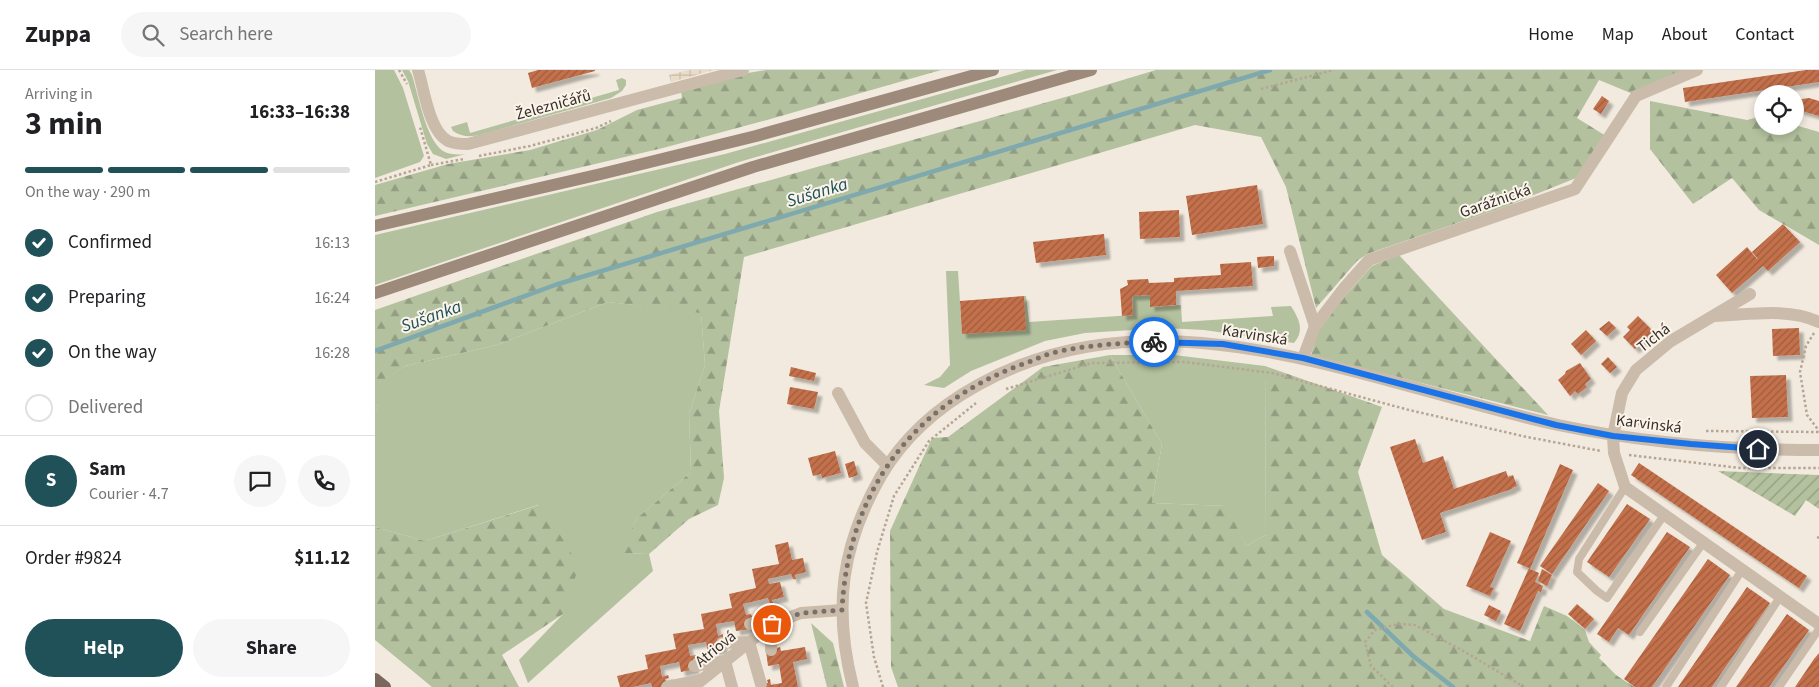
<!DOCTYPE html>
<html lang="en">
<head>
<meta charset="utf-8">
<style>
  :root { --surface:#fff; --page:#f6f6f6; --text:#202124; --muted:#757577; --line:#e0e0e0; --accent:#205158 }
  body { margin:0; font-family:"Source Sans 3",sans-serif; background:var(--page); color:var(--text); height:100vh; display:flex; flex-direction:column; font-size:19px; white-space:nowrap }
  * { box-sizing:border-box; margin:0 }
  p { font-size:16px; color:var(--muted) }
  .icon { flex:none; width:28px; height:28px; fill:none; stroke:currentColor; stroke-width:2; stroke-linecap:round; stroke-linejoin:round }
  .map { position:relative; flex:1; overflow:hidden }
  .sheet { display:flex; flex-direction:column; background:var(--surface); width:375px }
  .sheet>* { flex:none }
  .fabs { position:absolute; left:1379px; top:15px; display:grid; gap:10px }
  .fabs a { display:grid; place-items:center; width:50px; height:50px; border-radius:50%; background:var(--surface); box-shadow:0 2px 8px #0003; font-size:25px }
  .pin { position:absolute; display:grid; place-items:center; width:42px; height:42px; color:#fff; margin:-21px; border:2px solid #fff; border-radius:50%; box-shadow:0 1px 5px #0007 }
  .courier { position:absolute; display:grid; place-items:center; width:50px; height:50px; margin:-25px; border:4px solid #1a73e8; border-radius:50%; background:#fff; color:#222; box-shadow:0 1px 6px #0007 }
  .overview em { font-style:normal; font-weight:700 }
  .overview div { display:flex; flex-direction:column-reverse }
  .overview { display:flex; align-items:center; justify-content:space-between; height:85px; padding:0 25px }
  h1 { font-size:32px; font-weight:700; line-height:38px }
  .bar { display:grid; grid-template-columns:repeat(4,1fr); gap:8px 5px; align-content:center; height:60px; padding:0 25px }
  .bar i { height:6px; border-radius:4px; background:var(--line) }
  .bar .on { background:var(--accent) }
  .bar p { grid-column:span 4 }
  .line { display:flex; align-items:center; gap:12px; padding:0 25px; border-top:1px solid var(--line) }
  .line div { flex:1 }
  .round { display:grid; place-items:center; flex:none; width:52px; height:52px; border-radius:26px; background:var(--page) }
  ol { padding:0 25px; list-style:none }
  li { display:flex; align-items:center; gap:15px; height:55px }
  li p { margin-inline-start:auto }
  li .icon { padding:5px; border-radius:50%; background:var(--accent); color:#fff; stroke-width:4 }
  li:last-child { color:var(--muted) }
  li i { width:28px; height:28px; border:2px solid var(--line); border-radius:50% }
  .cta { display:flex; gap:10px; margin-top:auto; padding:10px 25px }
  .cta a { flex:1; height:58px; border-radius:30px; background:var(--accent); color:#fff; font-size:20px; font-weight:700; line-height:58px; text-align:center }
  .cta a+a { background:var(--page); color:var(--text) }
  header { display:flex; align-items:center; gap:30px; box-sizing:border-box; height:70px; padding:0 25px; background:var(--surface); border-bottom:1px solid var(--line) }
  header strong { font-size:24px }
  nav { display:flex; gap:28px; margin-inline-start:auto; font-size:18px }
  .search { width:350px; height:45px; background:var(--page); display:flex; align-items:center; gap:12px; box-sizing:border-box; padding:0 18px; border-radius:28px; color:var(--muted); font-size:19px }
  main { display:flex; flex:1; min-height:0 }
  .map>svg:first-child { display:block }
  .grass { fill:#b3c19e }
  .forest { fill:url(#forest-firs) }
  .garden { fill:url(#garden-furrows) }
  .plaza { fill:url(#plaza-grid) }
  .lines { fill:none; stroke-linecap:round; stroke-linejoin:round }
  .stream { stroke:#7ea9af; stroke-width:4.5 }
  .building { fill:url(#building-hatch); filter:url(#shadow) }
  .path { stroke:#b6a594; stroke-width:2.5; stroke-dasharray:2.5 2.5; stroke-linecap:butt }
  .service { stroke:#cabbaa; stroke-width:8 }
  .minor { stroke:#cabbaa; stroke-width:12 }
  .secondary { stroke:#9e8a7b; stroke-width:12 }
  .primary { stroke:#79675b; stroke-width:12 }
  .done { stroke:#797068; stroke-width:5; stroke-dasharray:0 9 }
  .route { stroke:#1a73e8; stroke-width:6 }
  .labels { text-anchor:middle; stroke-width:4; stroke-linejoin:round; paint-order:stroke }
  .street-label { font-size:16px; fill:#382f29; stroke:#faf4eb }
  .water-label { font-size:18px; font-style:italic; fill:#205158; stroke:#faf4eb }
</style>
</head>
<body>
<header>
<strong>Zuppa</strong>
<div class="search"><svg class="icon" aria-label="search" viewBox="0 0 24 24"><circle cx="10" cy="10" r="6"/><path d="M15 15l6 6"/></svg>Search here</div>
<nav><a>Home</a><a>Map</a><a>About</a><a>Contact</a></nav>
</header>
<main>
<section class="sheet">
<div class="overview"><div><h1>3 min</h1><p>Arriving in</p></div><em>16:33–16:38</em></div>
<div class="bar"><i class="on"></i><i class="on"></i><i class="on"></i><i></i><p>On the way · 290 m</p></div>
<ol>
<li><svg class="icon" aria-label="check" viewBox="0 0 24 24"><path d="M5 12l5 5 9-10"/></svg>Confirmed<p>16:13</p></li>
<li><svg class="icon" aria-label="check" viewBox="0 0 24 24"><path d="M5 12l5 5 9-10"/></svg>Preparing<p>16:24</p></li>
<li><svg class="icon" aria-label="check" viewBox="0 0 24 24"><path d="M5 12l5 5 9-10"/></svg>On the way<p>16:28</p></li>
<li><i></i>Delivered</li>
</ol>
<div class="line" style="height:90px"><b class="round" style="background:var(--accent);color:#fff">S</b><div><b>Sam</b><p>Courier · 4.7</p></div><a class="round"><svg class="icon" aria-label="chat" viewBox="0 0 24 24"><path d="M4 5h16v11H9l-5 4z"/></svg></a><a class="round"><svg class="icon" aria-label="phone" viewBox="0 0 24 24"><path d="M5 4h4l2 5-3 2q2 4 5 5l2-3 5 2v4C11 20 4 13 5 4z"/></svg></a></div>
<div class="line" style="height:65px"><div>Order #9824</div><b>$11.12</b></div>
<div class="cta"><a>Help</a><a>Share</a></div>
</section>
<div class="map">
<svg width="1444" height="617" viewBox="0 0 1444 617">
  <defs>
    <pattern id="forest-firs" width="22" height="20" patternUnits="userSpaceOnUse" patternTransform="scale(1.25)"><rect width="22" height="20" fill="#b3c19e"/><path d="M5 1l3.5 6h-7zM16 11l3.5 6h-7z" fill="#939d81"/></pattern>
    <pattern id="garden-furrows" width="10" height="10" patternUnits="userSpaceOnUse" patternTransform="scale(1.25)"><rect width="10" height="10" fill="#b3c19e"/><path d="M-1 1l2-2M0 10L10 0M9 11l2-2" fill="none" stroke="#939d81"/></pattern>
    <pattern id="plaza-grid" width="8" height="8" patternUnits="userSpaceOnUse" patternTransform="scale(1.25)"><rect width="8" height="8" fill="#eadcc6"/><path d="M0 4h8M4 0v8" fill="none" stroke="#c9bdaa"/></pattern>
    <pattern id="building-hatch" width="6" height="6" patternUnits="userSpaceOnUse" patternTransform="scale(1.25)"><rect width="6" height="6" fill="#c3704b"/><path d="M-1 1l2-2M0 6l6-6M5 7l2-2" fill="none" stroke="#9f5c3e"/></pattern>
    <filter id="shadow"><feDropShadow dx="4.5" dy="4.5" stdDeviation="1" flood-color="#0004"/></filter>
  </defs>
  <rect width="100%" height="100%" fill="#f2eade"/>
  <g class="grass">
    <path d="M0,0H19L28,18L49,86L45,92L0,108Z"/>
    <path d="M27,0H34L37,5C43,24 51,70 68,81C75,85 83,85 91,84L71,89L58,84L52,74L33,11Z"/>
    <path d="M651,0H682L364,92L0,215V165L350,84Z"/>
    <path d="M247,8L251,10V15L247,21L236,28L105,65C95,67 87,67 78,61L76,57L92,52L95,63L244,20L241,10Z"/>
    <path d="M571,201H583L587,263L649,226H651L654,252L758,245L757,226L775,225L776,237L806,235L807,252L898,246L896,237L916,236C924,249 930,260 919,273L829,260L789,258L710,263L670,271L596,301L569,318L549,315L565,307L575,295Z"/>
    <path d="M233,232L326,242L330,295L314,344L316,402L261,449L247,483L274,484L278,501L153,613L144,590L188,544L163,435L50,471L0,457V341L2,339L4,312L30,296L122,275Z"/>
    <path d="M735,285H799L890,296L891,465L871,476L851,436L777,433L787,374Z"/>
  </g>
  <g class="forest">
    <path d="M391,0H566L392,50L288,78L0,146V115L73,94L155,80L222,60L262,40L307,28L306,22L367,4Z"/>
    <path d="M781,0H1313L1258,24L1224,10L1202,48L1231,66L1201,108L1132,136L992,184L982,191L941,238L911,117L886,67L820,55L369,187L344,341L349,408L343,435L314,449L274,484L246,483L261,449L316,402L314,344L330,295L326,243L233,232L122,275L30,296L5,312L2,339L0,341V240L282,142L701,24Z"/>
    <path d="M1275,31L1372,50L1387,46L1388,56L1420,55L1444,62V175L1384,140L1357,108L1318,134L1275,79Z"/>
    <path d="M1024,185L1173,345L936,285L943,262L963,234L997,196Z"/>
    <path d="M735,285L787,374L777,433L852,436L871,476L891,465L890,296L1007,337L983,402L1007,485L1069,539L1155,571L1169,536L1192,546L1210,560L1214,572L1226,585L1224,588L1241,605L1259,617H523L516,597L515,461L557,368L573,367L668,297Z"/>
    <path d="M164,435L179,455L204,496L188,544L127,585L144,617H57L0,570V457L50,471Z"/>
    <path d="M436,553L458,573L469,617H452Z"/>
  </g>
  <path class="garden" d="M1343,401L1444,405V439L1431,430L1420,446Z"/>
  <path class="plaza" d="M313,0H339L296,12L294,5Z"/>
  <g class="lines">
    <g class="stream">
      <path d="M0,281L180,215L895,0"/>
      <path d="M992,542L1038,586L1078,617"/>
    </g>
  </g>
  <g class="building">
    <path d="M163,0H220V1L157,18L153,3Z"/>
    <path d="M1431,0H1444V12L1310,32L1308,18Z"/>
    <path d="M1227,26L1234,31L1226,44L1218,39Z"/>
    <path d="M1434,28L1444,31V46L1420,39V30Z"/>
    <path d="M882,115L888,154L817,165L811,126Z"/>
    <path d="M804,140L805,167L765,169L764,142Z"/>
    <path d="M1408,154L1425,172L1393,201L1388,196L1357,223L1341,205L1372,177L1382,189H1383L1377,182Z"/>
    <path d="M729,164L731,185L661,193L658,172Z"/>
    <path d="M899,186V196L883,198L882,187Z"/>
    <path d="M876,192L878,216L801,221V235L775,237V225L757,226L758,245L747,246L745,219L753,215L752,210L773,209L774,213L799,212V208L846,205L845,194Z"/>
    <path d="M649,226L651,260L587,264L585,231Z"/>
    <path d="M1263,246L1278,261L1260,279L1248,267L1255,260L1252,257Z"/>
    <path d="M1234,251L1241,258L1232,266L1224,259Z"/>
    <path d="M1424,258L1425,285L1398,286L1397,259Z"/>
    <path d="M1211,260L1221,271L1206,285L1196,274Z"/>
    <path d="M1233,287L1242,297L1235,303L1226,294Z"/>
    <path d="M1205,293L1216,309L1210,314L1212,317L1203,324L1200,321L1195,326L1183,310L1190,304L1191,301Z"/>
    <path d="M416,297L441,303L439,311L414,306Z"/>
    <path d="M1411,305L1413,347L1377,348L1375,306Z"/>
    <path d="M415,317L443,322L439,339L412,334Z"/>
    <path d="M1040,369L1048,393L1068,386L1079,419L1131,401L1133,407L1138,405L1142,416L1137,418V419L1065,443L1071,462L1047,470L1015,377Z"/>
    <path d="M460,381L466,403L447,408L446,404L438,406L433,388Z"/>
    <path d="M479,391L483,405L474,408L470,394Z"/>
    <path d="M1264,393L1432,506L1424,518L1256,405Z"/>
    <path d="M1185,394L1198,400L1155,499L1164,503L1160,512L1168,516L1166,522L1163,521L1145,561L1129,554L1154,498L1142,493Z"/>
    <path d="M1223,413L1234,421L1177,504L1165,496Z"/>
    <path d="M1252,434L1275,449L1234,507L1212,492Z"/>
    <path d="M1115,462L1136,471L1115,517L1119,518L1115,526L1091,516Z"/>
    <path d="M1292,462L1315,477L1254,565L1243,558L1234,572L1222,564Z"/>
    <path d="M413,472L417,490L428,488L431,502L420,505L421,509H418L416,504L393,509L394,514L405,512L409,527L397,530L398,533L395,534L393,528L368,534L371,545L376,544L377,547L374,548L375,559L361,561L359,551L341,554L343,566L348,564V579L333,582L331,572L313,575L315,586L321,585V588L318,589L320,599L306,602L304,592L285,596L287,607L293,605L294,608L290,609L292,617H277L276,613L258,617H245L242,606L273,599L270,585L301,579L298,564L329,559L326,544L357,538L354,524L381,518L377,499L404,494L400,475Z"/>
    <path d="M1333,489L1355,505L1277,617H1260L1249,609Z"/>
    <path d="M1167,499L1177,505L1172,516L1163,511Z"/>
    <path d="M1372,517L1395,533L1347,602L1337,617H1303Z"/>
    <path d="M1202,534L1219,549L1210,559L1193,544Z"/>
    <path d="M1114,535L1126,541L1121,551L1109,545Z"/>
    <path d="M1412,544L1434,560L1406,600L1394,617H1361Z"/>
    <path d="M405,577L406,581L430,577L432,589L418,592L423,617H382V614L393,613L392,610L395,609L396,615L407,613L404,594L393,596L391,581Z"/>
    <path d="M1444,583V617H1420L1439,589Z"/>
  </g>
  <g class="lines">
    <g class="path">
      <path d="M24,0L32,14"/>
      <path d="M886,19L959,0"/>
      <path d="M104,86L155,76L221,58L236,51"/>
      <path d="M56,95L89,89"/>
      <path d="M0,112L56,95L45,57"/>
      <path d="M1439,263L1431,276L1425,302L1432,345L1444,361"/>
      <path d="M631,319L717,293L810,292L897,303L1034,340L1152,367L1226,381"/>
      <path d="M1263,354L1303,358"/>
      <path d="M1331,361L1444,362"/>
      <path d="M1254,385L1365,398H1444"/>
      <path d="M1442,467L1444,468"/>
      <path d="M508,617L499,587L491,533L502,482L519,426L554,371L601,333"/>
      <path d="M1018,617L996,596L990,572L1000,560L1023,554L1040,555L1090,582L1149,617"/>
    </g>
    <g class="service">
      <path d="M1250,417L1204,489L1202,502L1222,521L1232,528L1289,445"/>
      <path d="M1265,562L1328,473"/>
      <path d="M1291,617L1367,500"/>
      <path d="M1346,617L1405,527"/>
      <path d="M1404,617L1444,559"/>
    </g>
    <g class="minor">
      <path d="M43,0C49,19 54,61 73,71C79,74 86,74 93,74L368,0"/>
      <path d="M915,181L940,256"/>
      <path d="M1375,224L1296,271L1261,300L1247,323L1238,366L1239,383L1250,417L1444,554"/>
      <path d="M1339,246C1373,245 1412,237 1444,252"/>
      <path d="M928,288L940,256L970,217L994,190L1200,119L1261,26L1322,0"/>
      <path d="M463,323L490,373L512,395"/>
      <path d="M375,554H397L396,580"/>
      <path d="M347,573L374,572L386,614"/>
      <path d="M319,596L350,591L357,617"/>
      <path d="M292,617L326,610"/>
      <path d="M318,617L397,554L426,543L467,540"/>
      <path d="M478,617C458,538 466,476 506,406C529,367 563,337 603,315C786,213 997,315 1183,355C1269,373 1357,380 1444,380"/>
    </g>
    <g class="secondary">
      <path d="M0,156L226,104L381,66L618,0"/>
      <path d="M0,223L378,97L716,0"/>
    </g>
    <path class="primary" d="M0,609L10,617"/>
  </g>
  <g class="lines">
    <path class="done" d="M397,554L426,543L467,540C473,423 535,337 645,295C656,292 666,286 677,283C710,275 745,273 779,272"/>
    <path class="route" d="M779,272L848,274L928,288L1181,355L1238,366L1316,374L1383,379"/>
  </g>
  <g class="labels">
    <g class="street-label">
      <text transform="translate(178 34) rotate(-15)" y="6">Železničářů</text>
      <text transform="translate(1120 130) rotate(-19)" y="6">Garážnická</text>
      <text transform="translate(880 264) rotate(9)" y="6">Karvinská</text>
      <text transform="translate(1278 267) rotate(-38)" y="6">Tichá</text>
      <text transform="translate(1274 353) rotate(7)" y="6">Karvinská</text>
      <text transform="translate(340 578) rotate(-39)" y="6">Atriová</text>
    </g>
    <g class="water-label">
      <text transform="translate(442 122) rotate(-17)" y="6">Sušanka</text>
      <text transform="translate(56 246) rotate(-20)" y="6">Sušanka</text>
    </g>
  </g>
</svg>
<div class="fabs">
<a><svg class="icon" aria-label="locate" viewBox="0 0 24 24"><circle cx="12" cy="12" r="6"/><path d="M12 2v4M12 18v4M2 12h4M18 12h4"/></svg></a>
</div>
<div class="pin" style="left:397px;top:554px;background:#ea580c"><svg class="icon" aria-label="bag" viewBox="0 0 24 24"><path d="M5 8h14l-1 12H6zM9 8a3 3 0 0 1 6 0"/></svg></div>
<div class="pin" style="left:1383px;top:379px;background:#1f2937"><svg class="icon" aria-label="home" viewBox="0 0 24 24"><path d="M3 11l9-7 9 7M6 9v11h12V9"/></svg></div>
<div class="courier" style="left:779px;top:272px"><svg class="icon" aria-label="bike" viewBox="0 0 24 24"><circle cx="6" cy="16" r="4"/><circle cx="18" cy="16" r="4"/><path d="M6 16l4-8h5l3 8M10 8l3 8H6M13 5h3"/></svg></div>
</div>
</main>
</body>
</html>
